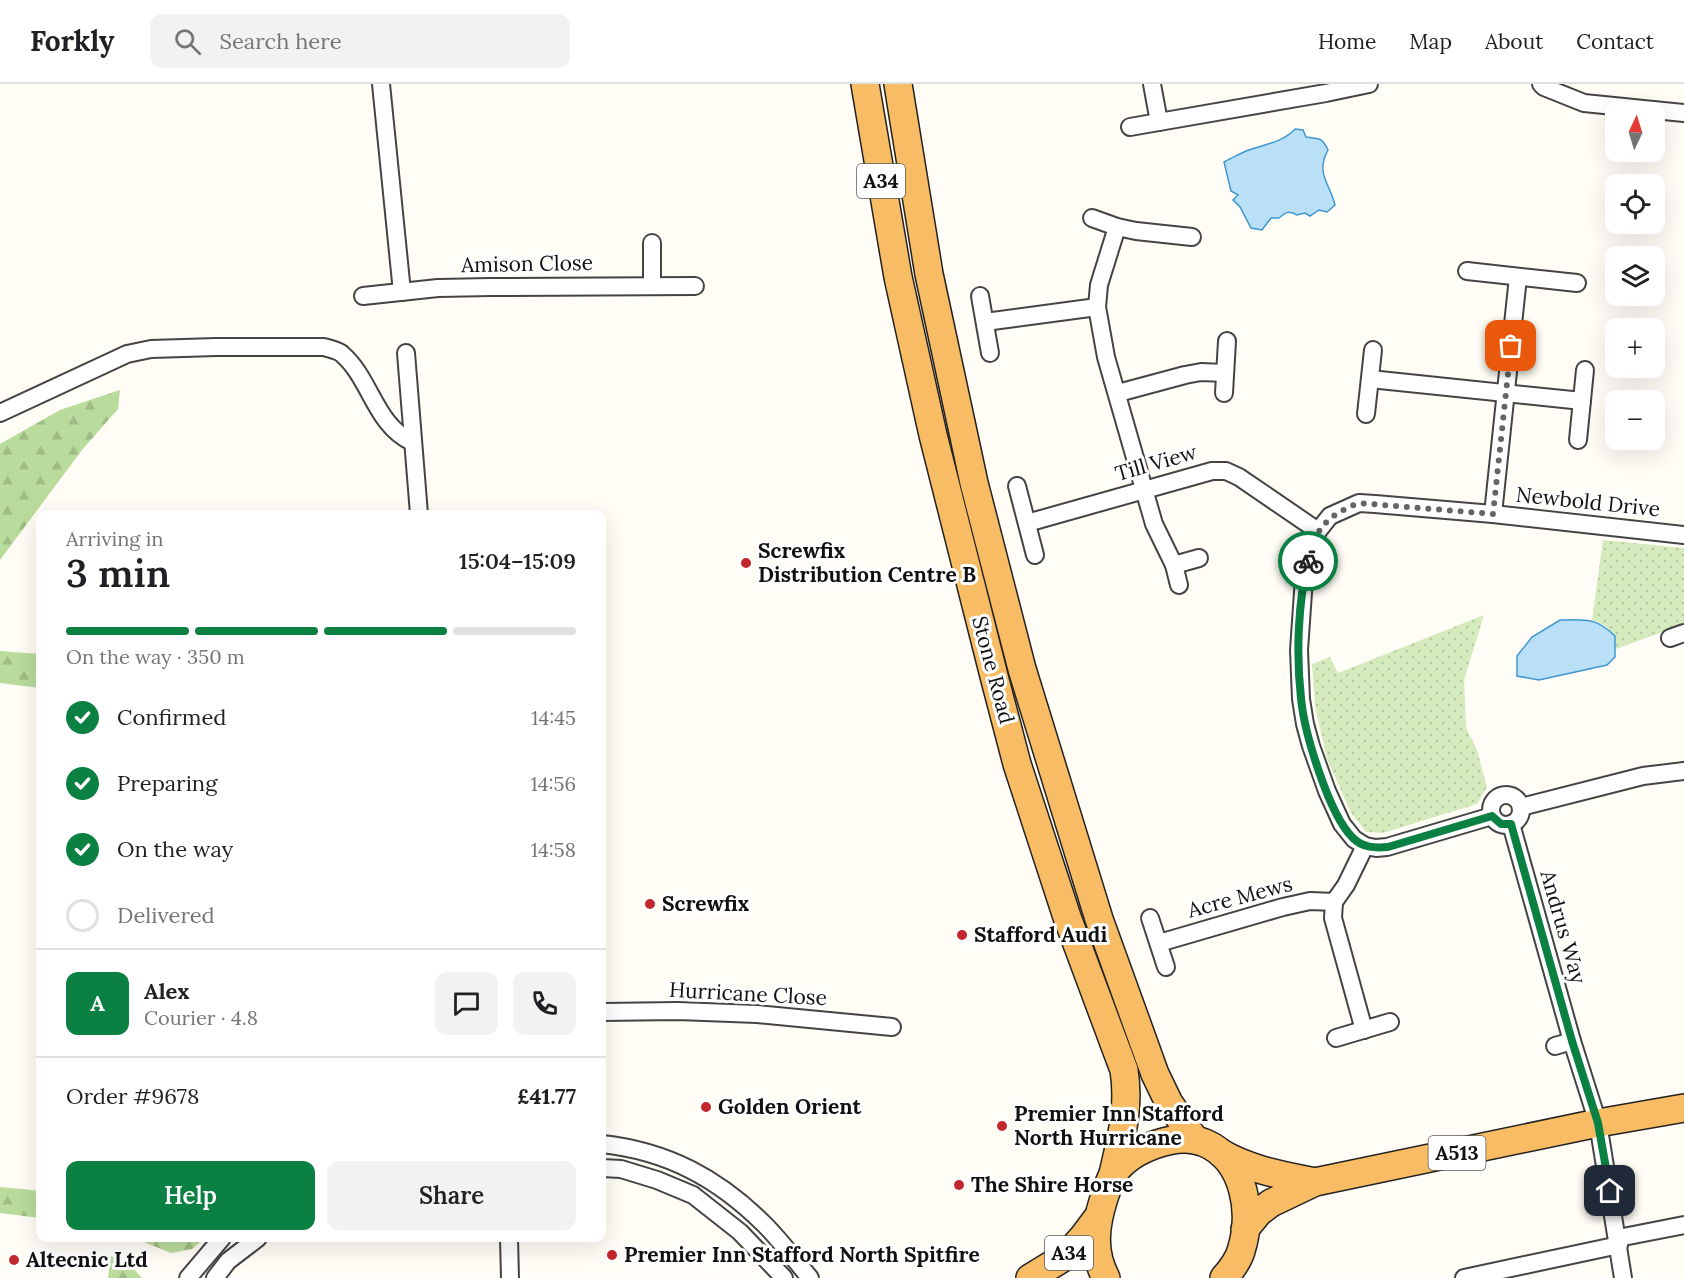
<!DOCTYPE html>
<html lang="en">
<head>
<meta charset="utf-8">
<style>
  :root { --surface:#fff; --page:#f2f2f2; --text:#202124; --muted:#757577; --line:#e0e0e0; --accent:#0b8043 }
  body { margin:0; font-family:Lora,serif; background:var(--page); color:var(--text); height:100vh; display:flex; flex-direction:column; font-size:22px; white-space:nowrap }
  * { box-sizing:border-box; margin:0 }
  p { font-size:20px; color:var(--muted) }
  .icon { flex:none; width:33px; height:33px; fill:none; stroke:currentColor; stroke-width:2; stroke-linecap:round; stroke-linejoin:round }
  .map { position:relative; flex:1; overflow:hidden }
  .sheet { position:absolute; left:36px; top:426px; width:570px; height:732px; display:flex; flex-direction:column; background:var(--surface); border-radius:12px; box-shadow:0 6px 24px #0002 }
  .sheet>* { flex:none }
  .needle { width:39px; rotate:4deg }
  .buttons { position:absolute; left:1605px; top:18px; display:grid; gap:12px }
  .buttons a { display:grid; place-items:center; width:60px; height:60px; border-radius:12px; background:var(--surface); box-shadow:0 6px 24px #0002; font-size:30px }
  .pin { position:absolute; display:grid; place-items:center; width:51px; height:51px; color:#fff; margin:-26px; border-radius:12px; box-shadow:0 3px 9px #0006 }
  .courier { position:absolute; display:grid; place-items:center; width:60px; height:60px; margin:-30px; border:4px solid #0b8043; border-radius:50%; background:#fff; color:#222; box-shadow:0 2px 8px #0007 }
  .overview em { font-style:normal; font-weight:600 }
  .overview div { display:flex; flex-direction:column-reverse }
  .overview { display:flex; align-items:center; justify-content:space-between; height:102px; padding:0 30px }
  h1 { font-size:39px; font-weight:600; line-height:45px }
  .bar { display:grid; grid-template-columns:repeat(4,1fr); gap:9px 6px; align-content:center; height:72px; padding:0 30px }
  .bar i { height:8px; border-radius:4px; background:var(--line) }
  .bar .active { background:var(--accent) }
  .bar p { grid-column:span 4 }
  .line { display:flex; align-items:center; gap:15px; padding:0 30px; border-top:2px solid var(--line) }
  .line div { flex:1 }
  .round { display:grid; place-items:center; flex:none; width:63px; height:63px; border-radius:12px; background:var(--page) }
  ol { padding:0 30px; list-style:none }
  li { display:flex; align-items:center; gap:18px; height:66px }
  li p { margin-inline-start:auto }
  li .icon { padding:6px; border-radius:50%; background:var(--accent); color:#fff; stroke-width:4 }
  li:last-child { color:var(--muted) }
  li i { width:33px; height:33px; border:3px solid var(--line); border-radius:50% }
  .action { display:flex; gap:12px; margin-top:auto; padding:12px 30px }
  .action a { flex:1; height:69px; border-radius:12px; background:var(--accent); color:#fff; font-size:24px; font-weight:600; line-height:69px; text-align:center }
  .action a+a { background:var(--page); color:var(--text) }
  header { display:flex; align-items:center; gap:36px; box-sizing:border-box; height:84px; padding:0 30px; background:var(--surface); border-bottom:2px solid var(--line) }
  header strong { font-size:28px }
  nav { display:flex; gap:33px; margin-inline-start:auto; font-size:21px }
  .search { width:420px; height:54px; background:var(--page); display:flex; align-items:center; gap:15px; box-sizing:border-box; padding:0 21px; border-radius:12px; color:var(--muted); font-size:22px }
  .map>svg:first-child { display:block }
  .grass { fill:url(#grass-dots) }
  .forest { fill:url(#forest-firs) }
  .water { fill:#b9e0f7; stroke:#3f96cf; stroke-width:1.5 }
  .lines { fill:none; stroke-linecap:round; stroke-linejoin:round }
  .minor-casing { stroke:#444; stroke-width:20 }
  .trunk-casing { stroke:#222; stroke-width:30 }
  .minor { stroke:#fff; stroke-width:16 }
  .trunk { stroke:#f7bc64; stroke-width:27 }
  .done { stroke:#646461; stroke-width:6; stroke-dasharray:0 10.8 }
  .route { stroke:#0b8043; stroke-width:8 }
  .poi-dot { fill:#c4262e; stroke:#fff; stroke-width:2 }
  .labels { text-anchor:middle; stroke-width:6; stroke-linejoin:round; paint-order:stroke }
  .shield { fill:#fff; stroke:#585858; stroke-width:1.5 }
  .shield-label { font-size:20px; font-weight:bold; fill:#111 }
  .street-label { font-size:21px; fill:#111; stroke:#fff }
  .poi-label { font-size:21px; font-weight:bold; fill:#111; stroke:#fff; text-anchor:start }
</style>
</head>
<body>
<header>
<strong>Forkly</strong>
<div class="search"><svg class="icon" aria-label="search" viewBox="0 0 24 24"><circle cx="10" cy="10" r="6"/><path d="M15 15l6 6"/></svg>Search here</div>
<nav><a>Home</a><a>Map</a><a>About</a><a>Contact</a></nav>
</header>
<div class="map">
<svg width="1684" height="1194" viewBox="0 0 1684 1194">
  <defs>
    <pattern id="grass-dots" width="8" height="8" patternUnits="userSpaceOnUse" patternTransform="scale(1.5)"><rect width="8" height="8" fill="#d5ebbd"/><path d="M2 2h.1M6 6h.1" fill="none" stroke="#b6c8a1" stroke-width="1.8" stroke-linecap="round"/></pattern>
    <pattern id="forest-firs" width="22" height="20" patternUnits="userSpaceOnUse" patternTransform="scale(1.5)"><rect width="22" height="20" fill="#b9dc9c"/><path d="M5 1l3.5 6h-7zM16 11l3.5 6h-7z" fill="#9ebc85"/></pattern>
  </defs>
  <rect width="100%" height="100%" fill="#fffdf5"/>
  <g class="grass">
    <path d="M1603,456L1684,464V540L1616,565L1615,552L1606,542L1592,536Z"/>
    <path d="M1484,531L1464,596L1466,644L1477,666L1487,703L1477,720L1383,749L1366,748L1351,729L1327,675L1315,622L1312,580L1330,573L1338,589Z"/>
  </g>
  <g class="forest">
    <path d="M120,306L118,325L82,366L0,476V360L60,326Z"/>
    <path d="M0,567L40,570V604L0,599Z"/>
    <path d="M0,1103L40,1107V1134L0,1129Z"/>
    <path d="M134,1154H205L192,1165L171,1169Z"/>
    <path d="M111,1172L131,1182L142,1194H108Z"/>
  </g>
  <g class="water">
    <path d="M1295,45L1303,46L1306,53C1319,55 1322,53 1328,66C1315,90 1330,99 1335,121L1327,128L1319,126L1310,132L1305,129L1297,131C1289,126 1286,128 1279,134H1271L1262,146L1251,144L1240,123L1233,116L1238,111L1231,107L1224,78C1232,74 1239,70 1246,67C1264,60 1282,59 1295,45Z"/>
    <path d="M1560,536C1585,536 1596,533 1615,552V573L1607,581L1539,596L1517,592V572L1532,553Z"/>
  </g>
  <g class="lines">
    <defs>
      <g id="minor">
        <path d="M381,0L402,208"/>
        <path d="M1152,0L1159,38"/>
        <path d="M1541,0L1544,3L1584,19L1684,29"/>
        <path d="M1130,43L1326,9L1369,0"/>
        <path d="M1092,134L1117,143L1136,147L1192,153"/>
        <path d="M1117,143L1099,201L1097,223L1106,273L1154,440L1174,481L1179,501"/>
        <path d="M1467,187L1577,199"/>
        <path d="M652,202V159"/>
        <path d="M363,212L438,204L491,203L695,202"/>
        <path d="M980,212L990,269"/>
        <path d="M985,238L1097,223"/>
        <path d="M406,269L419,430"/>
        <path d="M1370,295L1582,317"/>
        <path d="M1118,309L1185,291L1201,288L1225,289"/>
        <path d="M1224,309L1227,257"/>
        <path d="M0,329L127,270L151,265L216,263H324C330,265 338,266 342,270C371,295 375,341 412,358"/>
        <path d="M1366,330L1373,266"/>
        <path d="M1578,356L1585,286"/>
        <path d="M1017,402L1035,471"/>
        <path d="M1493,430L1518,193"/>
        <path d="M1027,439L1212,387H1226L1239,393L1318,447"/>
        <path d="M1174,481L1199,474"/>
        <path d="M1670,554L1684,549"/>
        <circle cx="1506" cy="726" r="15"/>
        <path d="M1521,723L1643,692L1684,687"/>
        <path d="M1492,732L1387,763L1376,764L1365,762L1354,755L1342,740L1327,707L1311,662L1305,640L1301,615L1299,566L1304,494L1311,464L1318,447L1330,432L1359,419L1375,420L1493,430L1684,451"/>
        <path d="M1511,740L1572,957L1598,1039L1623,1194"/>
        <path d="M1334,818L1333,834L1364,946"/>
        <path d="M1150,834L1166,883"/>
        <path d="M1159,859L1283,823L1310,817L1334,818L1346,801L1365,762"/>
        <path d="M602,928L678,927L757,930L892,943"/>
        <path d="M1336,954L1390,938"/>
        <path d="M1555,962L1572,957"/>
        <path d="M602,1060C667,1067 718,1094 765,1141C781,1157 795,1176 810,1194"/>
        <path d="M602,1084L621,1085L657,1096L693,1111L740,1148L784,1194"/>
        <path d="M509,1154L510,1194"/>
        <path d="M1618,1154L1684,1141"/>
        <path d="M188,1194L222,1154"/>
        <path d="M215,1194L228,1177L258,1154"/>
        <path d="M1464,1194L1619,1161"/>
      </g>
      <g id="trunk">
        <path d="M865,0L898,193L933,351L994,592L1017,680L1067,833L1124,986C1130,1024 1121,1054 1113,1090"/>
        <path d="M898,0L929,190L974,399L1022,585L1099,835L1155,990L1169,1019L1195,1056"/>
        <path d="M1221,1069C1250,1086 1282,1091 1315,1098"/>
        <path d="M1245,1145L1259,1128L1271,1119L1315,1098L1598,1039L1684,1024"/>
        <path d="M1030,1194L1066,1172L1083,1153L1098,1133"/>
        <path d="M1106,1194C1092,1168 1095,1142 1104,1114C1107,1106 1109,1096 1114,1089C1131,1065 1177,1047 1205,1059C1245,1076 1253,1129 1241,1167C1238,1177 1231,1186 1224,1194"/>
      </g>
    </defs>
    <use href="#minor" class="minor-casing"/>
    <use href="#trunk" class="trunk-casing"/>
    <use href="#minor" class="minor"/>
    <use href="#trunk" class="trunk"/>
  </g>
  <g class="lines">
    <path class="done" d="M1308,477C1315,444 1328,431 1359,419L1493,430L1511,262"/>
    <path class="route" d="M1308,477C1298,519 1296,570 1301,614C1304,648 1329,731 1353,754C1363,764 1375,764 1388,763L1492,732L1501,740H1511L1572,957L1598,1039L1610,1107"/>
  </g>
  <g class="poi-dot">
    <circle cx="746" cy="479" r="6"/>
    <circle cx="650" cy="820" r="6"/>
    <circle cx="962" cy="851" r="6"/>
    <circle cx="706" cy="1023" r="6"/>
    <circle cx="1002" cy="1042" r="6"/>
    <circle cx="959" cy="1101" r="6"/>
    <circle cx="612" cy="1171" r="6"/>
    <circle cx="14" cy="1176" r="6"/>
  </g>
  <g class="labels">
    <g class="shield">
      <rect x="857" y="80" width="48" height="34" rx="4.5"/>
      <rect x="1428.5" y="1052" width="57" height="34" rx="4.5"/>
      <rect x="1045" y="1152" width="48" height="34" rx="4.5"/>
    </g>
    <g class="shield-label">
      <text x="881" y="104">A34</text>
      <text x="1457" y="1076">A513</text>
      <text x="1069" y="1176">A34</text>
    </g>
    <g class="street-label">
      <text transform="translate(527 180) rotate(-1)" y="7">Amison Close</text>
      <text transform="translate(1156 379) rotate(-16)" y="7">Till View</text>
      <text transform="translate(1588 418) rotate(6)" y="7">Newbold Drive</text>
      <text transform="translate(993 586) rotate(75)" y="7">Stone Road</text>
      <text transform="translate(1240 813) rotate(-15)" y="7">Acre Mews</text>
      <text transform="translate(1563 843) rotate(74)" y="7">Andrus Way</text>
      <text transform="translate(748 910) rotate(3)" y="7">Hurricane Close</text>
    </g>
    <g class="poi-label">
      <text x="758" y="474">Screwfix<tspan x="758" dy="24">Distribution Centre B</tspan></text>
      <text x="662" y="827">Screwfix</text>
      <text x="974" y="858">Stafford Audi</text>
      <text x="718" y="1030">Golden Orient</text>
      <text x="1014" y="1037">Premier Inn Stafford<tspan x="1014" dy="24">North Hurricane</tspan></text>
      <text x="971" y="1108">The Shire Horse</text>
      <text x="624" y="1178">Premier Inn Stafford North Spitfire</text>
      <text x="26" y="1183">Altecnic Ltd</text>
    </g>
  </g>
</svg>
<div class="buttons">
<a><svg class="needle" viewBox="-14 -14 28 28"><path d="M0-13l5 13h-10z" fill="#e53935"/><path d="M0 13l5-13h-10z" fill="#757577"/></svg></a>
<a><svg class="icon" aria-label="locate" viewBox="0 0 24 24"><circle cx="12" cy="12" r="6"/><path d="M12 2v4M12 18v4M2 12h4M18 12h4"/></svg></a>
<a><svg class="icon" aria-label="layers" viewBox="0 0 24 24"><path d="M12 4l9 5-9 5-9-5zM3 14l9 5 9-5"/></svg></a>
<a>+</a>
<a>−</a>
</div>
<div class="pin" style="left:1511px;top:262px;background:#ea580c"><svg class="icon" aria-label="bag" viewBox="0 0 24 24"><path d="M5 8h14l-1 12H6zM9 8a3 3 0 0 1 6 0"/></svg></div>
<div class="pin" style="left:1610px;top:1107px;background:#1f2937"><svg class="icon" aria-label="home" viewBox="0 0 24 24"><path d="M3 11l9-7 9 7M6 9v11h12V9"/></svg></div>
<div class="courier" style="left:1308px;top:477px"><svg class="icon" aria-label="bike" viewBox="0 0 24 24"><circle cx="6" cy="16" r="4"/><circle cx="18" cy="16" r="4"/><path d="M6 16l4-8h5l3 8M10 8l3 8H6M13 5h3"/></svg></div>
<section class="sheet">
<div class="overview"><div><h1>3 min</h1><p>Arriving in</p></div><em>15:04–15:09</em></div>
<div class="bar"><i class="active"></i><i class="active"></i><i class="active"></i><i></i><p>On the way · 350 m</p></div>
<ol>
<li><svg class="icon" aria-label="check" viewBox="0 0 24 24"><path d="M5 12l5 5 9-10"/></svg>Confirmed<p>14:45</p></li>
<li><svg class="icon" aria-label="check" viewBox="0 0 24 24"><path d="M5 12l5 5 9-10"/></svg>Preparing<p>14:56</p></li>
<li><svg class="icon" aria-label="check" viewBox="0 0 24 24"><path d="M5 12l5 5 9-10"/></svg>On the way<p>14:58</p></li>
<li><i></i>Delivered</li>
</ol>
<div class="line" style="height:108px"><b class="round" style="background:var(--accent);color:#fff">A</b><div><b>Alex</b><p>Courier · 4.8</p></div><a class="round"><svg class="icon" aria-label="chat" viewBox="0 0 24 24"><path d="M4 5h16v11H9l-5 4z"/></svg></a><a class="round"><svg class="icon" aria-label="phone" viewBox="0 0 24 24"><path d="M5 4h4l2 5-3 2q2 4 5 5l2-3 5 2v4C11 20 4 13 5 4z"/></svg></a></div>
<div class="line" style="height:78px"><div>Order #9678</div><b>£41.77</b></div>
<div class="action"><a>Help</a><a>Share</a></div>
</section>
</div>
</body>
</html>
